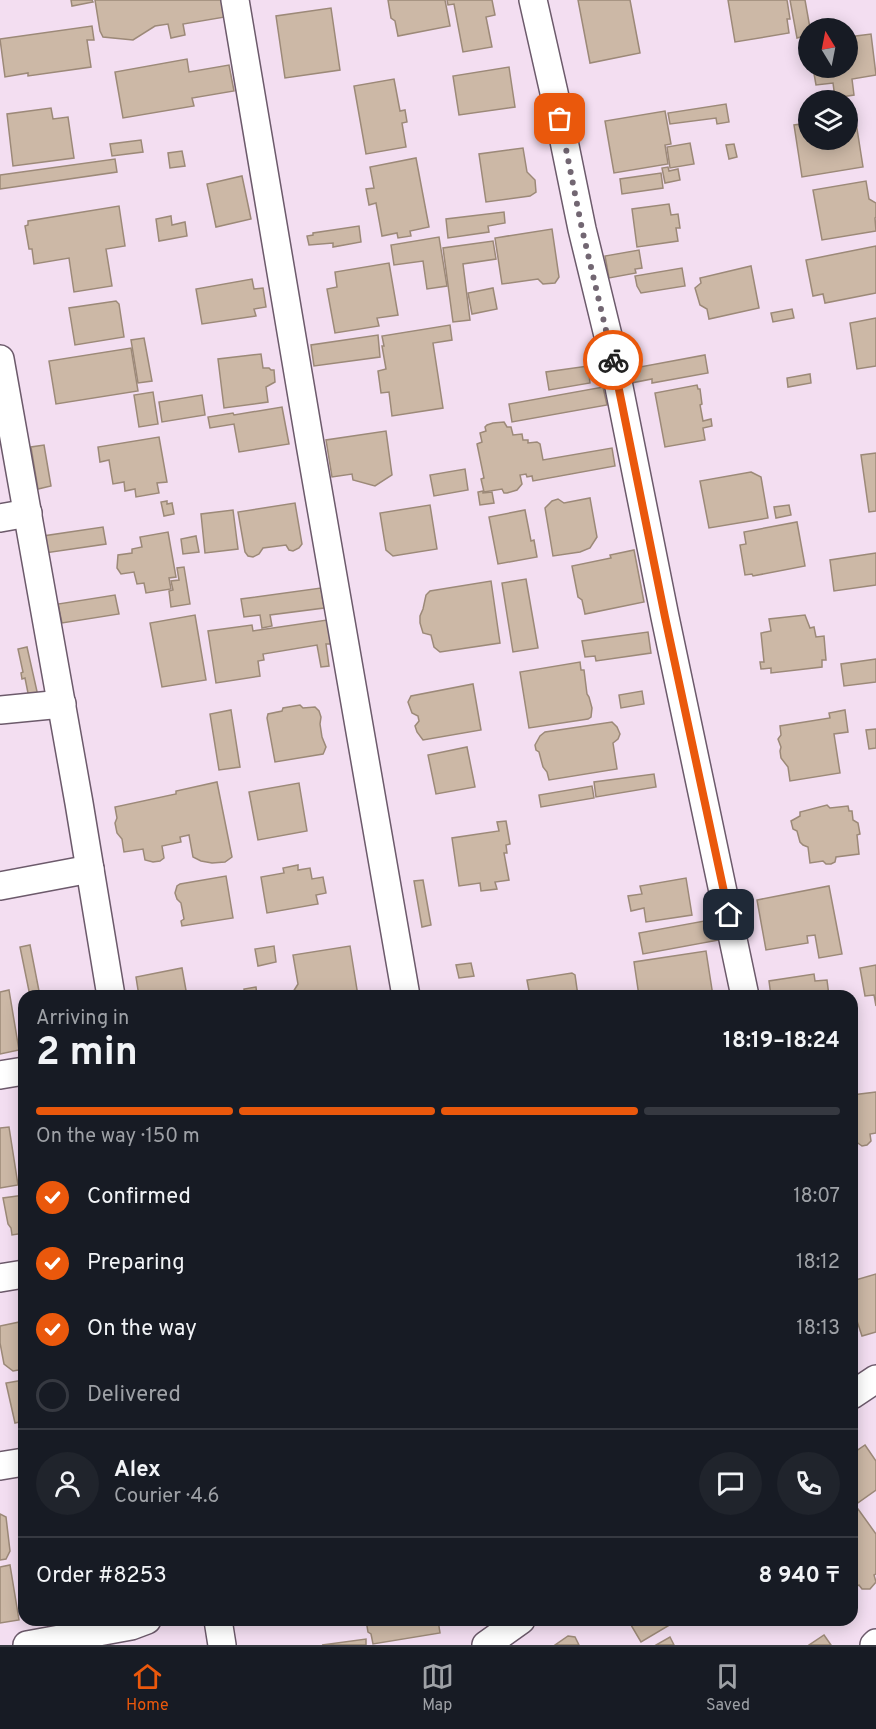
<!DOCTYPE html>
<html lang="en">
<head>
<meta charset="utf-8">
<style>
  :root { --surface:#171b24; --page:#20242c; --text:#f1f3f6; --muted:#9ea1a6; --line:#363941; --accent:#ea580c }
  body { margin:0; font-family:Overpass,sans-serif; background:var(--page); color:var(--text); height:100vh; display:flex; flex-direction:column; font-size:22px; white-space:nowrap }
  * { box-sizing:border-box; margin:0 }
  p { font-size:20px; color:var(--muted) }
  .icon { flex:none; width:33px; height:33px; fill:none; stroke:currentColor; stroke-width:2; stroke-linecap:round; stroke-linejoin:round }
  .map { position:relative; flex:1; overflow:hidden }
  .drawer { position:absolute; left:18px; top:990px; width:840px; height:636px; display:flex; flex-direction:column; background:var(--surface); border-radius:18px; box-shadow:0 3px 15px #0003 }
  .drawer>* { flex:none }
  .needle { width:39px; rotate:350deg }
  .tools { position:absolute; left:798px; top:18px; display:grid; gap:12px }
  .tools a { display:grid; place-items:center; width:60px; height:60px; border-radius:50%; background:var(--surface); box-shadow:0 3px 15px #0003; font-size:30px }
  .pin { position:absolute; display:grid; place-items:center; width:51px; height:51px; color:#fff; margin:-26px; border-radius:12px; box-shadow:0 3px 9px #0006 }
  .courier { position:absolute; display:grid; place-items:center; width:60px; height:60px; margin:-30px; border:4px solid #ea580c; border-radius:50%; background:#fff; color:#222; box-shadow:0 2px 8px #0007 }
  .overview em { font-style:normal; font-weight:700 }
  .overview div { display:flex; flex-direction:column-reverse }
  .overview { display:flex; align-items:center; justify-content:space-between; height:102px; padding:0 18px }
  h1 { font-size:39px; font-weight:700; line-height:45px }
  .bar { display:grid; grid-template-columns:repeat(4,1fr); gap:9px 6px; align-content:center; height:72px; padding:0 18px }
  .bar i { height:8px; border-radius:4px; background:var(--line) }
  .bar .active { background:var(--accent) }
  .bar p { grid-column:span 4 }
  .line { display:flex; align-items:center; gap:15px; padding:0 18px; border-top:2px solid var(--line) }
  .line div { flex:1 }
  .round { display:grid; place-items:center; flex:none; width:63px; height:63px; border-radius:32px; background:var(--page) }
  ol { padding:0 18px; list-style:none }
  li { display:flex; align-items:center; gap:18px; height:66px }
  li p { margin-inline-start:auto }
  li .icon { padding:6px; border-radius:50%; background:var(--accent); color:#fff; stroke-width:4 }
  li:last-child { color:var(--muted) }
  li i { width:33px; height:33px; border:3px solid var(--line); border-radius:50% }
  .tabs { display:flex; justify-content:space-around; align-items:center; height:84px; border-top:2px solid var(--line); background:var(--surface); font-size:16px; color:var(--muted) }
  .tabs a { display:grid; justify-items:center; gap:3px }
  .tabs .active { color:var(--accent) }
  .map>svg:first-child { display:block }
  .building { fill:#ccb8a6; stroke:#9c8978; stroke-width:1.5 }
  .lines { fill:none; stroke-linecap:round; stroke-linejoin:round }
  .minor-casing { stroke:#6c5a6b; stroke-width:30 }
  .minor { stroke:#fff; stroke-width:27 }
  .done { stroke:#726672; stroke-width:6; stroke-dasharray:0 10.8 }
  .route { stroke:#ea580c; stroke-width:8 }
</style>
</head>
<body>
<div class="map">
<svg width="876" height="1645" viewBox="0 0 876 1645">
  <rect width="100%" height="100%" fill="#f3def1"/>
  <g class="building">
    <path d="M71,0H92L93,2L72,6Z"/>
    <path d="M95,0H222L225,17L183,24L185,35L171,38L168,24L155,26L133,40L103,37L100,31Z"/>
    <path d="M388,0H445L450,26L398,36L395,21L391,18Z"/>
    <path d="M447,0H492L495,15L486,17L492,47L463,52L454,4L448,5Z"/>
    <path d="M578,0H630L640,53L590,63Z"/>
    <path d="M728,0H787L790,19H787L789,33L735,42Z"/>
    <path d="M790,0H805L810,28H808V35L797,38Z"/>
    <path d="M331,8L340,70L285,78L276,16Z"/>
    <path d="M92,26L94,40H87L91,67L28,76V73L5,77L0,39Z"/>
    <path d="M871,34L876,75L852,79L854,95L835,98L833,83L816,85L813,68H848V37Z"/>
    <path d="M187,59L189,72L229,65L234,91L192,98L194,106L123,118L115,72Z"/>
    <path d="M509,67L515,107L459,115L453,76Z"/>
    <path d="M394,79L400,111L405,110L407,122L402,123L406,147L366,154L354,86Z"/>
    <path d="M726,104L729,122L717,124L716,118L670,124L668,113Z"/>
    <path d="M51,108L53,119L68,117L74,158L13,166L7,114Z"/>
    <path d="M665,111L671,144L665,145L668,164L614,173L605,121Z"/>
    <path d="M855,116L863,167L802,177L794,125L808,123V140H848V117Z"/>
    <path d="M141,140L143,152L112,156L110,144Z"/>
    <path d="M690,143L694,164L670,168L667,147Z"/>
    <path d="M734,144L737,157L729,159L726,145Z"/>
    <path d="M523,148L527,172L535,180L536,192L530,196L486,202L479,154Z"/>
    <path d="M182,151L185,166L170,168L168,153Z"/>
    <path d="M416,158L429,227L410,231L411,236L398,238L397,233L382,236L376,203L369,205L366,189L374,188L370,167Z"/>
    <path d="M115,159L117,172L0,189V175Z"/>
    <path d="M668,167L669,171L678,169L680,180L665,183L662,168Z"/>
    <path d="M661,173L663,188L622,194L620,179Z"/>
    <path d="M242,176L251,219L216,227L207,184Z"/>
    <path d="M866,181L869,199L876,203V217L875,218L876,231L822,240L813,190Z"/>
    <path d="M669,204L671,215L678,214L680,228H676L678,241L637,247L632,209Z"/>
    <path d="M119,206L125,246L106,249L112,286L74,292L69,258L34,264L32,249H29L25,226L28,225V221Z"/>
    <path d="M504,212L505,223L488,226L489,232L448,238L446,219Z"/>
    <path d="M171,216L172,225L185,222L187,236L159,241L156,219Z"/>
    <path d="M359,226L361,242L333,247V243L309,245L307,236L313,235V233Z"/>
    <path d="M552,229L559,277L555,283L543,284L538,279L502,284L495,238Z"/>
    <path d="M439,237L447,286L427,289L423,261L394,265L391,245Z"/>
    <path d="M493,241L496,259L463,264L470,320L453,322L443,248Z"/>
    <path d="M876,246V293L825,303L823,294L813,296L806,260Z"/>
    <path d="M639,250L642,268L635,269L636,273L609,278L605,256Z"/>
    <path d="M389,263L398,315L377,318L379,326L335,333L327,289L337,287L335,272Z"/>
    <path d="M751,266L759,308L709,319L707,309L700,305L695,288L701,283L700,278Z"/>
    <path d="M682,268L685,286L641,293L637,286L635,276Z"/>
    <path d="M252,279L254,289L263,288L266,307L254,309L256,316L202,324L196,289Z"/>
    <path d="M493,288L497,309L472,314L468,293Z"/>
    <path d="M116,301L119,304L124,337L75,345L69,308Z"/>
    <path d="M792,309L794,318L773,322L771,313Z"/>
    <path d="M876,318V366L857,369L850,323Z"/>
    <path d="M450,325L452,340L433,343L443,408L392,416L389,392L381,393L378,371L386,369L382,346H384L382,336Z"/>
    <path d="M378,335L380,357L314,366L311,345Z"/>
    <path d="M144,338L152,381L138,383L131,340Z"/>
    <path d="M131,348L138,391L56,404L49,361Z"/>
    <path d="M261,354L263,368H269L271,370H274L275,382L266,387L268,402L224,408L218,359Z"/>
    <path d="M705,355L708,373L652,383V379L631,383L629,369Z"/>
    <path d="M588,366L590,383L549,390L546,372Z"/>
    <path d="M810,374L811,383L788,387L787,378Z"/>
    <path d="M697,385L698,389H700L702,404L700,405L703,421L711,419L712,426L703,428L705,440L665,447L655,393Z"/>
    <path d="M603,387L607,405L512,422L509,404Z"/>
    <path d="M153,392L158,424L139,427L134,395Z"/>
    <path d="M202,395L205,415L162,422L159,402Z"/>
    <path d="M282,407L289,444L239,452L234,424L210,428L208,417L233,413L234,415Z"/>
    <path d="M504,422L507,427H511L513,435L522,434L523,440H528V443L537,442L540,444L543,460L612,448L615,466L533,481L532,476L527,477L526,474L520,475L522,484L517,490L507,493H504L502,489L484,492L481,479L484,478L477,444L482,442L480,433L486,431L485,427L487,425L493,423Z"/>
    <path d="M386,431L392,475L375,486L353,480L352,474L332,477L326,440Z"/>
    <path d="M159,437L167,482L157,483L159,493L136,497L135,489L125,491L124,482L113,484L109,460L100,462L98,447Z"/>
    <path d="M44,445L51,486L38,489L31,447Z"/>
    <path d="M876,453V511L869,512L861,455Z"/>
    <path d="M465,469L468,490L434,496L430,475Z"/>
    <path d="M751,472L761,477L768,518L709,528L700,481Z"/>
    <path d="M483,491V493L492,492L494,503L480,505L478,492Z"/>
    <path d="M590,498L597,537L590,548L580,552L553,556L545,508L552,501L558,499L564,503Z"/>
    <path d="M167,501V504L172,503L174,514L164,516L161,502Z"/>
    <path d="M295,503L302,544L299,548L293,551L289,550L286,545L263,548L259,554L253,557L248,556L245,552L238,512Z"/>
    <path d="M430,505L437,549L393,556L386,550L380,513Z"/>
    <path d="M789,505L791,515L776,518L774,507Z"/>
    <path d="M233,510L238,549L205,553L201,514Z"/>
    <path d="M525,510L531,541L534,540L537,557L498,564L489,517Z"/>
    <path d="M797,522L805,566L753,576L752,574L745,575L740,545L746,544L744,532Z"/>
    <path d="M103,527L106,544L45,553L43,536Z"/>
    <path d="M168,532L176,577L169,578L171,589L146,593L144,583L137,584L134,572L121,574L117,568L118,555L132,553V549L142,547L140,537Z"/>
    <path d="M196,536L199,552L183,554L181,539Z"/>
    <path d="M634,550L644,602L585,614L582,600L578,597L572,566L611,558L610,555Z"/>
    <path d="M876,553V585L834,591L830,560Z"/>
    <path d="M184,567L190,604L171,607L169,591L173,590L171,581L179,580L177,568Z"/>
    <path d="M526,579L538,648L513,652L502,583Z"/>
    <path d="M491,581L500,643L440,652L434,647L431,635L423,633L420,623V616L423,609L426,595L430,591Z"/>
    <path d="M321,588L324,608L270,615L272,626L262,628L260,615L244,617L241,599Z"/>
    <path d="M115,595L119,614L62,623L58,604Z"/>
    <path d="M195,615L206,680L162,687L150,623Z"/>
    <path d="M805,615L810,628L814,627L816,637L824,636L826,660H822V667L771,673V668L761,669L760,662H764L761,633L771,631L769,619Z"/>
    <path d="M327,620L331,644H326L329,666L321,667L317,645L263,654L264,660L258,661L260,676L216,683L208,631L252,625L253,631Z"/>
    <path d="M648,632L651,653L596,661L595,656L585,657L582,641Z"/>
    <path d="M27,647L38,696L29,698L25,678L22,679L21,673L23,672L18,649Z"/>
    <path d="M876,659V682L844,686L841,664Z"/>
    <path d="M580,662L581,670H584L587,694L589,697L592,708L591,717L588,719L529,728L520,672Z"/>
    <path d="M473,684L481,730L423,740L417,732L415,726L419,721L418,716L412,713L408,702L411,696Z"/>
    <path d="M642,691L644,704L621,708L619,695Z"/>
    <path d="M300,705L303,708L315,707L319,711L321,717L320,724L322,737L326,747L324,752L323,754L275,762L267,718L268,714L282,711L283,708Z"/>
    <path d="M231,710L240,767L219,770L210,714Z"/>
    <path d="M845,710L848,732L834,734L840,773L790,781L788,767L781,758L780,751L781,747L778,739L781,735L780,726L830,718L829,713Z"/>
    <path d="M612,722L617,727L620,734L618,739L613,743L617,769L549,780L547,772L543,767L539,752L536,750L535,745L540,736L545,732Z"/>
    <path d="M876,729V748L869,749L866,730Z"/>
    <path d="M467,747L475,787L436,794L428,755Z"/>
    <path d="M654,774L656,787L596,797L594,782Z"/>
    <path d="M217,782L232,857L225,862L212,863L201,861L193,857L189,835L180,837L181,842L162,846L164,858L160,861L153,862L145,860L143,849L124,852L122,839L117,833L115,823L117,818L115,807L176,794V791Z"/>
    <path d="M299,783L307,831L258,840L249,792Z"/>
    <path d="M592,786L594,798L541,807L539,795Z"/>
    <path d="M827,805L830,808L848,806L849,811H852L853,820L858,823L860,834L857,835L859,854L836,857L835,862L831,864H826L823,861L810,863L808,847L803,845L800,842L797,831L793,829L791,821L800,816V812Z"/>
    <path d="M506,821L510,844L506,845L507,853H504L509,880L495,882L497,889L481,891L480,883L459,886L452,838L499,831L497,822Z"/>
    <path d="M298,865V870L310,868L312,879L323,877L326,893L316,895L318,904L267,913L261,877L284,873L283,868Z"/>
    <path d="M226,876L233,918L182,926L181,921L184,919L181,903L177,899L175,893L177,886L180,884Z"/>
    <path d="M686,878L692,915L646,922L644,908L631,911L628,896L642,894L640,886Z"/>
    <path d="M423,880L431,925L422,927L414,881Z"/>
    <path d="M829,886L842,954L819,958L815,935L807,936L808,943L766,950L757,900Z"/>
    <path d="M715,919L719,940L643,954L639,933Z"/>
    <path d="M30,945L40,996H30L20,947Z"/>
    <path d="M274,946L276,962L258,966L255,949Z"/>
    <path d="M350,946L358,996H294L293,992L298,984L293,955Z"/>
    <path d="M706,951L713,996H639L634,962Z"/>
    <path d="M471,963L474,976L459,978L456,965Z"/>
    <path d="M876,965V1006L874,995L865,996L860,968Z"/>
    <path d="M182,968L187,996H139L136,977Z"/>
    <path d="M572,973L575,975L578,996H530L527,980Z"/>
    <path d="M814,974L815,981L827,980L829,996H771L769,981Z"/>
    <path d="M256,987L257,996H245L244,989Z"/>
    <path d="M9,990L19,1050L0,1054V992Z"/>
    <path d="M876,1092V1133L870,1134L871,1141L867,1145L862,1146L855,1141L852,1142V1095Z"/>
    <path d="M9,1127L18,1185L0,1188V1128Z"/>
    <path d="M24,1195V1233L12,1235L11,1228L8,1224L3,1198Z"/>
    <path d="M876,1274V1332L862,1336L852,1306V1281Z"/>
    <path d="M24,1321V1369L13,1371L4,1364L0,1343V1326Z"/>
    <path d="M24,1380V1421L15,1423L6,1383Z"/>
    <path d="M865,1445L876,1461V1490L852,1507V1454Z"/>
    <path d="M858,1509L876,1534V1574L874,1575L876,1582L870,1589H862L859,1585L852,1590V1514Z"/>
    <path d="M0,1514L6,1517L10,1551L6,1559L0,1560Z"/>
    <path d="M10,1565L19,1620L0,1623V1567Z"/>
    <path d="M366,1620H438L440,1633L373,1644L371,1634L368,1632Z"/>
    <path d="M628,1620H678L641,1642Z"/>
    <path d="M824,1635L831,1645H809Z"/>
    <path d="M568,1636L575,1637L579,1645H555Z"/>
    <path d="M670,1637L674,1645H656Z"/>
    <path d="M366,1639V1645H322Z"/>
  </g>
  <g class="lines">
    <defs>
      <g id="minor">
        <path d="M235,0L310,444L406,996"/>
        <path d="M533,0L555,97L582,229L612,352L665,617L745,996"/>
        <path d="M0,359L79,803L111,996"/>
        <path d="M0,518L28,513"/>
        <path d="M0,710L62,704"/>
        <path d="M0,886L90,869"/>
        <path d="M0,1075L24,1071"/>
        <path d="M0,1278L24,1274"/>
        <path d="M852,1395L876,1379"/>
        <path d="M0,1466L24,1462"/>
        <path d="M218,1620L222,1645"/>
        <path d="M27,1645L131,1626L147,1620"/>
        <path d="M486,1645L521,1620"/>
        <path d="M874,1645L876,1643"/>
      </g>
    </defs>
    <use href="#minor" class="minor-casing"/>
    <use href="#minor" class="minor"/>
  </g>
  <g class="lines">
    <path class="done" d="M560,119L582,229L613,360"/>
    <path class="route" d="M613,360L665,617L729,915"/>
  </g>
</svg>
<div class="tools">
<a><svg class="needle" viewBox="-14 -14 28 28"><path d="M0-13l5 13h-10z" fill="#e53935"/><path d="M0 13l5-13h-10z" fill="#9ea1a6"/></svg></a>
<a><svg class="icon" aria-label="layers" viewBox="0 0 24 24"><path d="M12 4l9 5-9 5-9-5zM3 14l9 5 9-5"/></svg></a>
</div>
<div class="pin" style="left:560px;top:119px;background:#ea580c"><svg class="icon" aria-label="bag" viewBox="0 0 24 24"><path d="M5 8h14l-1 12H6zM9 8a3 3 0 0 1 6 0"/></svg></div>
<div class="pin" style="left:729px;top:915px;background:#1f2937"><svg class="icon" aria-label="home" viewBox="0 0 24 24"><path d="M3 11l9-7 9 7M6 9v11h12V9"/></svg></div>
<div class="courier" style="left:613px;top:360px"><svg class="icon" aria-label="bike" viewBox="0 0 24 24"><circle cx="6" cy="16" r="4"/><circle cx="18" cy="16" r="4"/><path d="M6 16l4-8h5l3 8M10 8l3 8H6M13 5h3"/></svg></div>
<section class="drawer">
<div class="overview"><div><h1>2 min</h1><p>Arriving in</p></div><em>18:19–18:24</em></div>
<div class="bar"><i class="active"></i><i class="active"></i><i class="active"></i><i></i><p>On the way · 150 m</p></div>
<ol>
<li><svg class="icon" aria-label="check" viewBox="0 0 24 24"><path d="M5 12l5 5 9-10"/></svg>Confirmed<p>18:07</p></li>
<li><svg class="icon" aria-label="check" viewBox="0 0 24 24"><path d="M5 12l5 5 9-10"/></svg>Preparing<p>18:12</p></li>
<li><svg class="icon" aria-label="check" viewBox="0 0 24 24"><path d="M5 12l5 5 9-10"/></svg>On the way<p>18:13</p></li>
<li><i></i>Delivered</li>
</ol>
<div class="line" style="height:108px"><a class="round"><svg class="icon" aria-label="person" viewBox="0 0 24 24"><circle cx="12" cy="8" r="4"/><path d="M4 21q1-7 8-7t8 7"/></svg></a><div><b>Alex</b><p>Courier · 4.6</p></div><a class="round"><svg class="icon" aria-label="chat" viewBox="0 0 24 24"><path d="M4 5h16v11H9l-5 4z"/></svg></a><a class="round"><svg class="icon" aria-label="phone" viewBox="0 0 24 24"><path d="M5 4h4l2 5-3 2q2 4 5 5l2-3 5 2v4C11 20 4 13 5 4z"/></svg></a></div>
<div class="line" style="height:78px"><div>Order #8253</div><b>8 940 ₸</b></div>
</section>
</div>
<nav class="tabs">
<a class="active"><svg class="icon" aria-label="home" viewBox="0 0 24 24"><path d="M3 11l9-7 9 7M6 9v11h12V9"/></svg>Home</a>
<a><svg class="icon" aria-label="map" viewBox="0 0 24 24"><path d="M3 6l6-2 6 2 6-2v14l-6 2-6-2-6 2zM9 4v14M15 6v14"/></svg>Map</a>
<a><svg class="icon" aria-label="saved" viewBox="0 0 24 24"><path d="M7 4h10v16l-5-4-5 4z"/></svg>Saved</a>
</nav>
</body>
</html>
